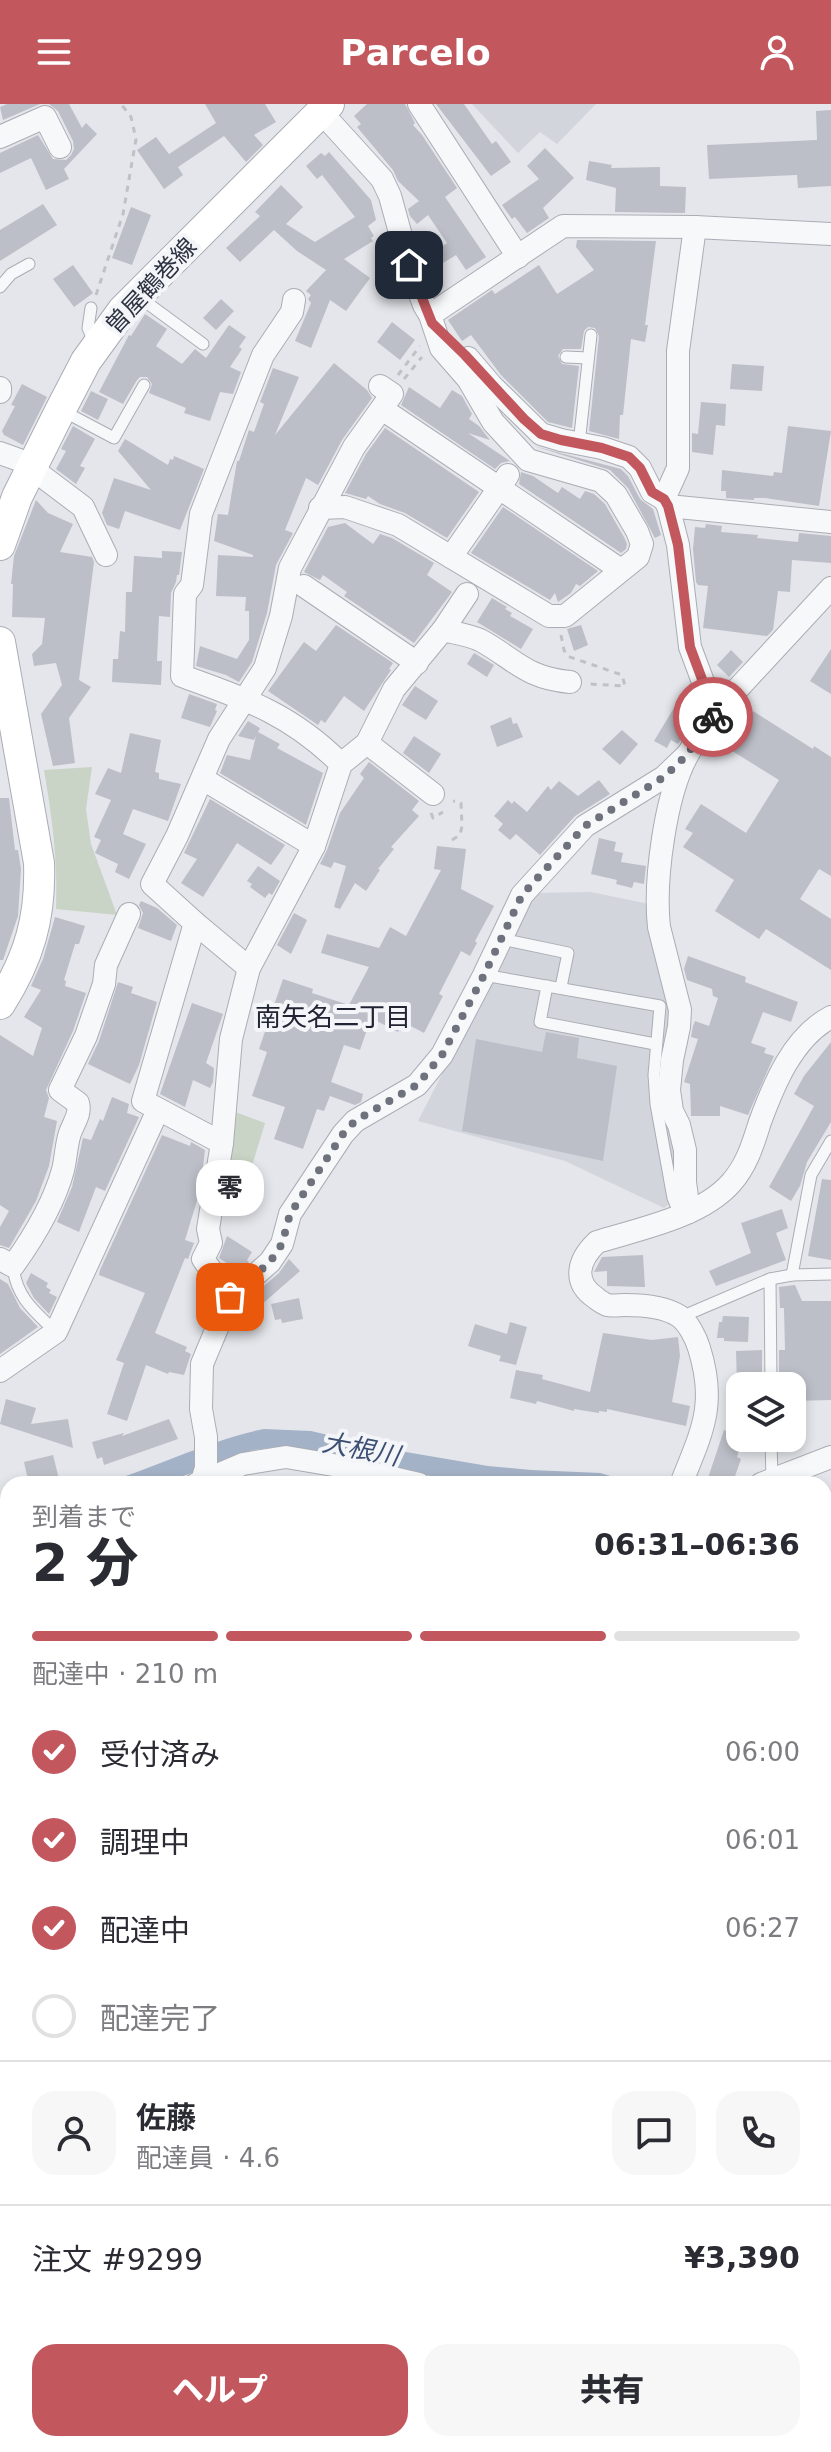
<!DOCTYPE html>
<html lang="ja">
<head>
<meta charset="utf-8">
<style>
  :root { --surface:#fff; --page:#f7f7f7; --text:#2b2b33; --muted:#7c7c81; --line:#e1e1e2; --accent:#c2585e }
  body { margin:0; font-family:"DejaVu Sans","Noto Sans JP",sans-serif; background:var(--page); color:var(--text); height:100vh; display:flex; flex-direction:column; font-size:30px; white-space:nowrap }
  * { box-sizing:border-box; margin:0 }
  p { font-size:26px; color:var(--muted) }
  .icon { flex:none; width:44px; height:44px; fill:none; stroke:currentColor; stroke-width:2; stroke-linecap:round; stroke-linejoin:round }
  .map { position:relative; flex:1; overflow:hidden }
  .drawer { position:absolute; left:0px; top:1372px; width:832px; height:976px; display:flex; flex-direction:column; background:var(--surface); border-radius:24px 24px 0 0; box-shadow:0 4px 12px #0003 }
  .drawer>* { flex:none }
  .controls { position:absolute; left:726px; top:1268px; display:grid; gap:16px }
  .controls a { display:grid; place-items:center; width:80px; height:80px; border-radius:16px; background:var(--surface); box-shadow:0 4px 12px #0003; font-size:40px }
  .pin { position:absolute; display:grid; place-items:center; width:68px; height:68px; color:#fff; margin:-34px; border-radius:16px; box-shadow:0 4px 12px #0006 }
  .courier { position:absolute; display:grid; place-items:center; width:80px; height:80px; margin:-40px; border:6px solid #c2585e; border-radius:50%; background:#fff; color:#222; box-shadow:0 2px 10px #0007 }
  .bubble { position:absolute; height:56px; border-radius:24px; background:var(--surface); box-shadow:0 4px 12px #0003; font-size:26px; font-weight:800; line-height:56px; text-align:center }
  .headline em { font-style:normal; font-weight:800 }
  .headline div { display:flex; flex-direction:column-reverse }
  .headline { display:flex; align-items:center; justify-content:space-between; height:136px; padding:0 32px }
  h1 { font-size:52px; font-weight:800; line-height:60px }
  .bar { display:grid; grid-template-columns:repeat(4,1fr); gap:12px 8px; align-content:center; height:96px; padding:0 32px }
  .bar i { height:10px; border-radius:6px; background:var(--line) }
  .bar .selected { background:var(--accent) }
  .bar p { grid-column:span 4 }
  .line { display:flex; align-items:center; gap:20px; padding:0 32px; border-top:2px solid var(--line) }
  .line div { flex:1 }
  .round { display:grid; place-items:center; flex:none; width:84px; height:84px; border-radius:24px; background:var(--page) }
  ol { padding:0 32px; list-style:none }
  li { display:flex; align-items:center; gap:24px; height:88px }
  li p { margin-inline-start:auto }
  li .icon { padding:8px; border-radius:50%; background:var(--accent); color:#fff; stroke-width:4 }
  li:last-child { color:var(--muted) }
  li i { width:44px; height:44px; border:4px solid var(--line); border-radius:50% }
  .button { display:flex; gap:16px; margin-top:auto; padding:16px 32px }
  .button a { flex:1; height:92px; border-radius:24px; background:var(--accent); color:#fff; font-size:32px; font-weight:800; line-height:92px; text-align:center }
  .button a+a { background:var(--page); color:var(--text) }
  header { display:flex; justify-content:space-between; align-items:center; height:104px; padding:0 32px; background:var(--accent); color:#fff; font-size:36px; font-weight:800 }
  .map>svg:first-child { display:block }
  .built { fill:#d3d5dc }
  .green { fill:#c9d4c6 }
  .water { fill:#a4b2c7 }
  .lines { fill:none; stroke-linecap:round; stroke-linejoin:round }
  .stream { stroke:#a4b2c7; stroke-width:6 }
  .building { fill:#bcbfc7 }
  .lane-casing { stroke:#aaadb5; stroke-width:13 }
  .street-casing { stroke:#aaadb5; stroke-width:24 }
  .secondary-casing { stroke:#aaadb5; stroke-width:32 }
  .path { stroke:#bfc1c6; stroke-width:3; stroke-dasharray:6 6; stroke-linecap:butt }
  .lane { stroke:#f7f8f9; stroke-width:11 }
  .street { stroke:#f7f8f9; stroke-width:22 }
  .secondary { stroke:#fff; stroke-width:30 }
  .rail { stroke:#7f8593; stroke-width:6; stroke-dasharray:4 8; stroke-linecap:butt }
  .done { stroke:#6e727d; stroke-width:8; stroke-dasharray:0 14.4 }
  .route { stroke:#c2585e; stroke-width:10 }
  .labels { text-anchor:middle; stroke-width:8; stroke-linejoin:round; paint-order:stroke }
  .street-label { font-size:24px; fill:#2e3342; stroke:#f4f5f8 }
  .neighbourhood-label { font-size:26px; fill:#202433; stroke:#f4f5f8 }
  .water-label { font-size:26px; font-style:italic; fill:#3c4f72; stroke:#f4f5f8 }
</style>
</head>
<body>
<header><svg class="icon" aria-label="menu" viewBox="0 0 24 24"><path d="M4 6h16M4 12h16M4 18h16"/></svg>Parcelo<svg class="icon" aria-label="person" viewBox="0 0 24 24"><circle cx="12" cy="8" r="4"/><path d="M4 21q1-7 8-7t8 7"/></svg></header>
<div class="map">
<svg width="831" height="2348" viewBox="0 0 831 2348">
  <rect width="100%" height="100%" fill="#e4e6eb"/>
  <g class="built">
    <path d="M472,0H596L557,40L540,28L518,49Z"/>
    <path d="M591,788L649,800L674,905L673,1031L680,1091L664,1104L565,1057L418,1017L535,789Z"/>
  </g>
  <g class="green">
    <path d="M92,663L86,705L91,740L117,811L56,805C58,757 52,713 44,666Z"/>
    <path d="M230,1006L265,1019L251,1065L225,1057Z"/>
  </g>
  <path class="water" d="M264,1325L311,1327L388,1345L488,1362L531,1366L600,1369L638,1380H585L571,1378L551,1380H479L435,1373L299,1344L278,1343L253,1346L162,1380H99C155,1365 207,1336 264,1325Z"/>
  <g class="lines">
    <g class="stream">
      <path d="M824,1515L831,1517"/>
      <path d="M0,2256L8,2265"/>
    </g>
  </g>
  <g class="building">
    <path d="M7,0H40L3,16L0,3Z"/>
    <path d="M49,0H69L82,24L86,19L97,30L64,65L69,75L46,86L31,54L0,69V49L38,31L53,55L66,56L71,51L74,45L73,37L58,7Z"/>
    <path d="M205,0H265L276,18L254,31L263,41L246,58L224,32L178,63L183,71L164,85L137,46L156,33L169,50L216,19Z"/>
    <path d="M367,0H405L415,19L413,21L422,31L457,84L445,93L486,153L466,166L456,151L427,169L422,156L447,139L428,111L417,120L410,112L408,105L419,97L398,77L393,66L357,23L361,20L354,12Z"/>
    <path d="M436,0H464L492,40L496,37L511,58L491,72Z"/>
    <path d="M831,6V82L798,84L797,71L709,75L707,41L817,36L816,7Z"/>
    <path d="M545,44L574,74L543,104L549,114L527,129L515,113L512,115L502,101L539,75L527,62Z"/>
    <path d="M329,48L371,96L376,116L368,122L374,132L371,134L373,137L344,155L370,174L346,207L330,196L311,244L295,237L311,199L308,195L311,191L306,187L326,166L297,147L274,126L240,158L226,144L260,112L255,108L281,81L303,103L286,120L315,138L355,113L322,71L317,75L306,62L321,49L325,52Z"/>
    <path d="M589,57L612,61L611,64L660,63V82L686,83L685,109L615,108L616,84L586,76Z"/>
    <path d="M43,100L57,121L0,157V126Z"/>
    <path d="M131,103L151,111L132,161L112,154Z"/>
    <path d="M577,136L656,137L645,221H648L645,238L631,235L623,311H620L619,335L589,327L599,232L595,224L588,223L584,227L581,245H563L558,252L562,260L579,262L572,324L548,318L501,271L471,231L462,237L448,216L492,186L495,190L539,161L557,190L594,166L576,143Z"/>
    <path d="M73,161L93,189L74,203L53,175Z"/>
    <path d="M221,195L234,207L216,226L203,214Z"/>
    <path d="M145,210L167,225L156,242L182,260L195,245L206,254L229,221L246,233L239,243L242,245L230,263L241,268L233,290L220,288L210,317L184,309L186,304L149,289L152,280L147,273H140L137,276L123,300L99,288L129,231L131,232Z"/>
    <path d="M392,218L415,236L400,256L377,238Z"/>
    <path d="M334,259L367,286L372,294L342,336L318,381L306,374L285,426L293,429L276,461L267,509L252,558L239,578L226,571L196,562L200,542L237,555L249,536V507H245L246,493L216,492L218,451L253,453V451L214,437L218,410L228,411L237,357H239L249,326L254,328L264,300L260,298L273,264L299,273L275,331Z"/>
    <path d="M732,260L764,262L762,287L730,285Z"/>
    <path d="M22,280L47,293L23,341L4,331L2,327L15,302L11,301Z"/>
    <path d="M409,283L440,304L452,286L462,292L472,310L469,315L479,322L490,336L468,329L510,357L501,359L495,365L401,301Z"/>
    <path d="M91,287L108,295L98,316L81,307Z"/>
    <path d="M701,298L726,300L725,322L716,321L713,351L692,348V329L698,330Z"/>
    <path d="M73,322L95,335L80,362L85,364L76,380L56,365L66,347L61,345Z"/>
    <path d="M788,322L831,327L819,402L765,394H754V396L726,394V387H721L722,366L773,372L774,368L782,369Z"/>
    <path d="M385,324L479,388L447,434L405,409L380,400L368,392L366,395L345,389L366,350Z"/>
    <path d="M125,335L168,361L170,355L173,356L174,352L204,365L180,426L125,407L119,425L107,421L102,409L114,374L151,386L118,347Z"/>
    <path d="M534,342L621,365L628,372L640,395L653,405L661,431L655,434L628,384L610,366Z"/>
    <path d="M521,368L533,372L558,389L562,383L580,395L585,387L594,390L605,400L624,433L627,440L626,445L621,449L519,380Z"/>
    <path d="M36,396L48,409L73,420L60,448L92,453L94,458L79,576L91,583L69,614L75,659L53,662L41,610L62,581L56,559L34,562L32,550L42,540L45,514L12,513L13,480H11L14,452Z"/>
    <path d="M503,403L598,467L580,482L576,480L571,489L558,498L555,489L550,496L471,449Z"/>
    <path d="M345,419L373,440L380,430L392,434L434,459L427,471L452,488L414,539L344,492L347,488L323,471L320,476L304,468L328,423Z"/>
    <path d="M706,420L722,422L721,428L758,431L757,434L798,438L799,429L831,432V459L792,456L790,488L778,487L773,526L767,532L703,524L708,482L698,481L696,478L693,445L695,423L705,424Z"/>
    <path d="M162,447L182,448L179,471H177L176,478L171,489L170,513L159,512L157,557H162L161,581L112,578L113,555H118L120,527L125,528L126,488H132L134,452L162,454Z"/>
    <path d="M492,494L507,503L505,505L512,509L510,512L533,525L521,545L477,518Z"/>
    <path d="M336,521L393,559L389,565L391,566L364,607L344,592L325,619L321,616L318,621L268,587L304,538L316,547Z"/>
    <path d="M581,521L588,541L574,547L567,525Z"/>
    <path d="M831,545V590L810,577Z"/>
    <path d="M731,546L743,558L729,573L717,561Z"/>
    <path d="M474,549L494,561L487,573L467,560Z"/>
    <path d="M415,582L438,597L426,616L402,601Z"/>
    <path d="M683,589L695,596L699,608L678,640L671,636L667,644L654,637Z"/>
    <path d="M189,590L217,600L215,606L217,607L210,623L181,614Z"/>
    <path d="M753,607L813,645L814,642L831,653V772L819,765L800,795L831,815V866L766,825L759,835L715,807L734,776L683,743L693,729L685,725L701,700L746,729L779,676L729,645Z"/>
    <path d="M511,613L513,620L517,619L523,633L497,643L490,622Z"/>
    <path d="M248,617L260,624L258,628L280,640L277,644L323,669L306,721L220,669L227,651L250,656L256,632L254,636L238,632Z"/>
    <path d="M622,626L638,640L620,661L602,645Z"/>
    <path d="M130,629L161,636L155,668L159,669V675L181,680L168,717L133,705L123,730L146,740L129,775L115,768L118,760L95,749L101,736L94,733L111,696L95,690L108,664L121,669Z"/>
    <path d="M414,632L441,650L429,669L403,649Z"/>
    <path d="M369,658L419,697L412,706L419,712L391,743L394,745L378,765L380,766L366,787L355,779L340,805L334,803L346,762L334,758L331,764L320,760L327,746L340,709L364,674L360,670Z"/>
    <path d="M599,676L610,690L575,712L540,751L516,730L510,736L498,726L503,720L494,712L508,696L512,700L514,697L527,708L548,682L551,686L559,677L578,692Z"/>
    <path d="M0,694H9L15,746H18L21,765L18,812L3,856H0Z"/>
    <path d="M210,695L285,741L271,761L237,739L203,793L181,779L197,755L184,749Z"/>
    <path d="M599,734L616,738L614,747L623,749L621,758L646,762L644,780L634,778L632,784L616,780L617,776L591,770Z"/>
    <path d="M437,742L466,745L461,785L494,802L475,837L477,839L470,852L461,847L439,890L443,892L424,929L403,918L398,928L371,914L360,946L344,941L331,978L363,990L361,998L355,1001L330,992L324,1007L317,1005L303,1045L274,1035L285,1003L252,992L267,948L259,945L283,875L313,885L312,889L349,901L369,863L321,849L327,830L379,844L390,823L406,832L441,766L434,765Z"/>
    <path d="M258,762L280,777L272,791L269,789L265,794L250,783L252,780L247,777Z"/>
    <path d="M141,797L157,804L177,821L171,837L138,824L143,809L139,801Z"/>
    <path d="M294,809L307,816L291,850L277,841Z"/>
    <path d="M55,813L85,822L79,840H75L64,876L66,877L65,882L86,889L73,927L46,986L49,994L44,1013L57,1017L49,1062L36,1097L9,1144L0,1141V1123L9,1107L0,1101V931L33,952L42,924L24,913L41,886L31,882L43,855Z"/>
    <path d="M688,852L746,873L745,878L798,898L791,918L763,908L751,939L766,944L764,949L774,952L748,1011L720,1002V1012H691L690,980L684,978L698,935L691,933L693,922L695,917L709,922L718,894L713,892L712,885L687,876L684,865Z"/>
    <path d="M118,878L133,883L131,889L157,898L139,961L130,980L88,960L99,937Z"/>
    <path d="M192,899L223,910L206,959L214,964L213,978L210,984L193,976L185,1003L160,990Z"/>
    <path d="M546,928L579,934L577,954L617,962L603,1057L462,1027L476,935L542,948Z"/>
    <path d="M831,938V1018L807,1058L800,1082L791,1097L769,1083L814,1002L794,990L804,972Z"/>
    <path d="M112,993L129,1000L127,1009L139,1013L105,1087L96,1083L79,1128L57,1118L72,1083L83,1034L91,1036L100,1015L103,1017Z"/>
    <path d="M162,1031L190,1042L191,1038L205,1046L200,1087L185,1136L194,1139L188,1155L185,1154L155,1229L187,1243L185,1247L191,1250L184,1271L169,1268L168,1270L146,1261L127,1317L107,1310L124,1259L116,1256L145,1189L99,1171L100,1166Z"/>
    <path d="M822,1075L831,1076V1156L808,1152Z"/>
    <path d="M782,1105L788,1124L776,1129L786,1156L716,1182L709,1167L751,1149L741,1119Z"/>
    <path d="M227,1132L252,1148L247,1156L249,1158L239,1167L219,1154Z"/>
    <path d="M643,1151L645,1183L607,1182V1167L594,1168L602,1153Z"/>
    <path d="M289,1155L300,1167L261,1201L259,1199L238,1211L242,1201L279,1169Z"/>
    <path d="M31,1169L48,1179L46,1183L51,1186L49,1189L57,1193L49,1210L34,1194L26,1179Z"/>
    <path d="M0,1175L8,1180L20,1204L38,1223L0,1250Z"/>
    <path d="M795,1181L802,1197H831V1296L792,1297V1282H779V1246H785L784,1204H780L779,1183Z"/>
    <path d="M299,1194L303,1215L282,1219L281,1215L275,1216L271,1200Z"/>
    <path d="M723,1212L749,1213L748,1238L724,1237V1234H717L719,1218H722Z"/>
    <path d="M510,1218L527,1223L516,1261L499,1257L501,1252L468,1242L475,1220L507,1230Z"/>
    <path d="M603,1229L652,1236L678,1233L680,1252L672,1298L690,1302L686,1322L607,1305V1308L599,1307V1309L574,1305V1307L537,1297L536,1300L510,1294L516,1266L543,1271L542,1275L590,1288Z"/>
    <path d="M762,1246V1282H737L736,1247Z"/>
    <path d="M6,1295L36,1304L31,1320L68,1315L73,1344L0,1320Z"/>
    <path d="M169,1315L178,1335L104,1361L102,1353L97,1355L92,1338L124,1329L122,1332Z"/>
    <path d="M724,1326L740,1332V1343L737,1353L741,1355L734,1375L729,1373L727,1380H717L707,1377Z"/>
    <path d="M53,1351L59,1375L29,1380L24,1358Z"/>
  </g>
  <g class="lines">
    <defs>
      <g id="lane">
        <path d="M0,183L11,170L29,160"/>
        <path d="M139,193L203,240"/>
        <path d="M91,204L88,224L94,238"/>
        <path d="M566,253L588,254"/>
        <path d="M63,307L114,334L144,281"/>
        <path d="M579,340L591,231"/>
        <path d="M501,835L568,849L561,883"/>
        <path d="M484,871L660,902L654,971L656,1000L673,1094L680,1111"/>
        <path d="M547,882L540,918L655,940"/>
        <path d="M13,1162C16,1193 34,1207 56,1228"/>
        <path d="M792,1171L811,1071L831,1037"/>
        <path d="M770,1175L771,1282"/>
        <path d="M681,1213L770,1175L792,1171L831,1170"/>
        <path d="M771,1334L772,1376"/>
        <path d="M827,2081L831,2125"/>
        <path d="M824,2321L831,2329"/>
      </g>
      <g id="street">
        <path d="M419,0L518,153"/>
        <path d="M320,10L332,20L382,75L390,92L409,161L424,201L430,211L441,244L468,275L493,318L528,356L601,377L616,391L637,427L642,440L638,453L565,512H549L398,421L345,403L320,404"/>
        <path d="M0,33L45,13L60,43"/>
        <path d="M294,196L292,208L263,251L201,410L192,481L185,490L182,572C246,595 291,610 341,660"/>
        <path d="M430,211L563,122L695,123L831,130"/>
        <path d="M468,254L491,281L541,330L561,336L602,344L629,353L640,364L652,388L664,395L668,402L678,441L690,543L715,610"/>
        <path d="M0,284V288"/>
        <path d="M382,305L621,466"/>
        <path d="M0,349L22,357L83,403L106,451"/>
        <path d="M664,395L678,364V247L695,123"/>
        <path d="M668,402L831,418"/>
        <path d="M451,453L508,371"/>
        <path d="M304,482L417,559"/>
        <path d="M443,526L467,490"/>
        <path d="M367,639L433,690"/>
        <path d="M203,675L314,742"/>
        <path d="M195,819L143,997L222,1039"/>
        <path d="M249,864L195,819L152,780L177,732L219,635L265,564L281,512L290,464L354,343L392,290L380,282"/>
        <path d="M689,1108L685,1078V1046L679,1021L672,1007L669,986L672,956L679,923L680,906L659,823C654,777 665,691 688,650C706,618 731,592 756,565C781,538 806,511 831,484"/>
        <path d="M0,1155L13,1162C33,1134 54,1099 63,1066C66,1054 66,1041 70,1029C74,1018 81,1010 78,999L60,986L86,932L104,880L106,861L129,810"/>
        <path d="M230,1193L203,1155L211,1139L208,1125L222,1039L231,935L249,864L314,742L341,660L367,639L394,585L443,526C455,529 469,531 480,536C515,555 525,574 570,578"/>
        <path d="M0,1267L56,1228L158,1006"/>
        <path d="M196,1380L243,1360L286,1353L345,1363L419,1380"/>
        <path d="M201,1380L206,1364V1333L201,1305L202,1260L230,1193L270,1158L282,1140L290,1110L343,1030L355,1017L417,981L442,951L484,871L522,791L585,722L664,673L686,652"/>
        <path d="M681,1380C702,1327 717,1301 699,1244C696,1234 688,1218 679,1212C665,1203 642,1201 625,1201C620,1201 612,1202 607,1201C605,1200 598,1196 596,1194C572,1178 578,1156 597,1138C639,1125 701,1113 731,1079C747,1061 753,1040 760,1018C774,980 793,933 831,913"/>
        <path d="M761,1380L831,1353"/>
        <path d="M824,1429L831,1436"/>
        <path d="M0,1437L8,1434"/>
        <path d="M824,1529L831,1531"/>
        <path d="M0,1622L8,1626"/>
        <path d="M824,1633L831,1636"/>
        <path d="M824,1694L831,1692"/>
        <path d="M0,1704L8,1697"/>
        <path d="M0,1780L8,1789"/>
        <path d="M0,1856L8,1849"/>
        <path d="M0,1997L8,2006"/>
        <path d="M0,2240L8,2249"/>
        <path d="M85,2340L92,2348"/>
        <path d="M280,2340L282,2348"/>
        <path d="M152,2348L161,2340"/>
        <path d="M440,2348L442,2340"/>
      </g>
      <g id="secondary">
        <path d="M0,441L17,393L61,305L86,257L123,206L329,0"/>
        <path d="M0,538L39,759C41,814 29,854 0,900"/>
        <path d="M0,1515L8,1519"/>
      </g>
    </defs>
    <use href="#lane" class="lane-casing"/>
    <use href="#street" class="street-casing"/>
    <use href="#secondary" class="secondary-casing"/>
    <g class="path">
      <path d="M96,191L123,110L136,35L131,13L121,0"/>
      <path d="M398,271L420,242"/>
      <path d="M404,275L422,253"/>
      <path d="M561,531L564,546L567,552L622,571L625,582L590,580"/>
      <path d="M431,709L433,714L443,708"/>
      <path d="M452,736L460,731L462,722L461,699L453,697"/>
      <path d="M0,2051L8,2044"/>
      <path d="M348,2340L369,2346"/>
    </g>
    <use href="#lane" class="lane"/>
    <use href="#street" class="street"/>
    <use href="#secondary" class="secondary"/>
    <g class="rail">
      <path d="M824,1664L831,1662"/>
      <path d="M0,2101L8,2094"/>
    </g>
  </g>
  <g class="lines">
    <path class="done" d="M230,1193L270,1158L282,1140L290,1110L343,1030L355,1017L417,981L442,951L484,871L522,791L585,722L664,673L686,652L713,613"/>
    <path class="route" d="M409,161L432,219L465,251L524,315L541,330L561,336L602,344L629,353L640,364L652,388L664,395L668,402L678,441L690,543L715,610L713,613"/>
  </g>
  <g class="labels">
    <g class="street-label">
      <text transform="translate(151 182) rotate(-47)" y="8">曽屋鶴巻線</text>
    </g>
    <g class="neighbourhood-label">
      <text x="333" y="922">南矢名二丁目</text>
    </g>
    <g class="water-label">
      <text transform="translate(361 1345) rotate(11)" y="9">大根川</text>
    </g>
  </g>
</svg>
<div class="controls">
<a><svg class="icon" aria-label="layers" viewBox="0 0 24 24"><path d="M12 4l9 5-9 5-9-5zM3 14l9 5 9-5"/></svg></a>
</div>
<div class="pin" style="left:230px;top:1193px;background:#ea580c"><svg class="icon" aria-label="bag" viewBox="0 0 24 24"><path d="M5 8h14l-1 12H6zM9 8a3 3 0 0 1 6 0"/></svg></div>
<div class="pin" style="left:409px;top:161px;background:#1f2937"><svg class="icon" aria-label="home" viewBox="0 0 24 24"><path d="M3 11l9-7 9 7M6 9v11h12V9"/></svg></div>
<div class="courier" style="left:713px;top:613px"><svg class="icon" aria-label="bike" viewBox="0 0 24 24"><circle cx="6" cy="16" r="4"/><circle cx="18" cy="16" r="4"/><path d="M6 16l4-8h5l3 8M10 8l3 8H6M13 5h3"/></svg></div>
<div class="bubble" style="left:196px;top:1056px;width:68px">零</div>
<section class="drawer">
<div class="headline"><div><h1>2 分</h1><p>到着まで</p></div><em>06:31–06:36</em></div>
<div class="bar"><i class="selected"></i><i class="selected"></i><i class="selected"></i><i></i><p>配達中 · 210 m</p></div>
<ol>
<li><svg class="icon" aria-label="check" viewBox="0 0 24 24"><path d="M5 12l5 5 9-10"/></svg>受付済み<p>06:00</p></li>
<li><svg class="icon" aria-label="check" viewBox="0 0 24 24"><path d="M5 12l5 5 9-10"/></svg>調理中<p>06:01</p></li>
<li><svg class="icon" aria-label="check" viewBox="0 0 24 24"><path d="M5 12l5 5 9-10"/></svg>配達中<p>06:27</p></li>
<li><i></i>配達完了</li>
</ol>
<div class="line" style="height:144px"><a class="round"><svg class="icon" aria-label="person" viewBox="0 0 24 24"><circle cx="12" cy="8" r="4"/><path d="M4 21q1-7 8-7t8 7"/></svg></a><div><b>佐藤</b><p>配達員 · 4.6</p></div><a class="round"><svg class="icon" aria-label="chat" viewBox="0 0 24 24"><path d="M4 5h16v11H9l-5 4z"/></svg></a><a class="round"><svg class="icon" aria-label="phone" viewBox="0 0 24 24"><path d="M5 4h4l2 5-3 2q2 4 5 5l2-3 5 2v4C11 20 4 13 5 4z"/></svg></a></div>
<div class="line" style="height:104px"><div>注文 #9299</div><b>¥3,390</b></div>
<div class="button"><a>ヘルプ</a><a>共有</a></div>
</section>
</div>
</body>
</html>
